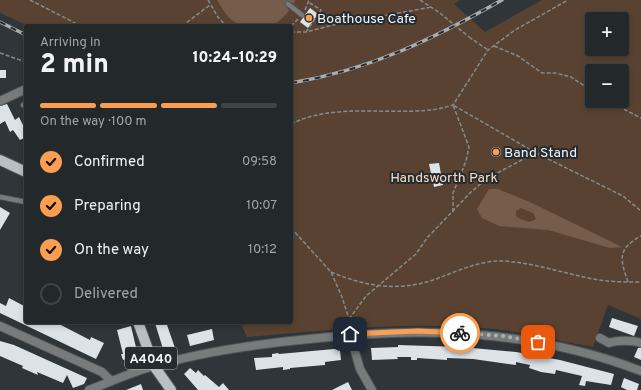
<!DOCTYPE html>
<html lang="en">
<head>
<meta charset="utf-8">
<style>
  :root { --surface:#23282a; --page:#2b3032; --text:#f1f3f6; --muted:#a3a6a8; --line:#404447; --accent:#fb9e52 }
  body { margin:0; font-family:Overpass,sans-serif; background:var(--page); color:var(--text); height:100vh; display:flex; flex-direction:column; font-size:15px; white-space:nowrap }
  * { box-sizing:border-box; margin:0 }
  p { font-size:13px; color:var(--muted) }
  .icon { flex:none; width:22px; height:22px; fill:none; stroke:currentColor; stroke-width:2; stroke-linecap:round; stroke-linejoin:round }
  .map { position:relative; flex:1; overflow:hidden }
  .side { position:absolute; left:24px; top:24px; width:269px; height:300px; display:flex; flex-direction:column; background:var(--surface); border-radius:4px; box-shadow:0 2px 6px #0003,0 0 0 1px var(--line) }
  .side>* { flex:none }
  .controls { position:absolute; left:585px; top:12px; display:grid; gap:8px }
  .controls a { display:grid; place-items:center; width:44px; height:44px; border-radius:4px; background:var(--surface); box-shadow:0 2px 6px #0003,0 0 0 1px var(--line); font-size:20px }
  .pin { position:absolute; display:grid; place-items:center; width:34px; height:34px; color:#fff; margin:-17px; border-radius:8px; box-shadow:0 2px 6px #0006 }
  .courier { position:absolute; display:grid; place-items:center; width:40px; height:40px; margin:-20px; border:3px solid #fb9e52; border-radius:50%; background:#fff; color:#222; box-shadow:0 1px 5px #0007 }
  .summary em { font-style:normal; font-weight:800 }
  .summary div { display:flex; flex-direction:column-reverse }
  .summary { display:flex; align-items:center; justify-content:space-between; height:68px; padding:0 16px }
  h1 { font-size:26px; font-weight:800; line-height:30px }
  .bar { display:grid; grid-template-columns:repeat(4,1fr); gap:6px 4px; align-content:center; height:48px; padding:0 16px }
  .bar i { height:5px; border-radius:3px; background:var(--line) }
  .bar .selected { background:var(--accent) }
  .bar p { grid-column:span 4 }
  ol { padding:0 16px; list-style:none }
  li { display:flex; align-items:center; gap:12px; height:44px }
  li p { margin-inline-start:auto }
  li .icon { padding:4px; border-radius:50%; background:var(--accent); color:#111; stroke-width:4 }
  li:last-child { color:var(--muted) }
  li i { width:22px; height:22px; border:2px solid var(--line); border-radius:50% }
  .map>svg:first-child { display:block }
  .green { fill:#594231; fill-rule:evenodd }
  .water { fill:#765c4a; fill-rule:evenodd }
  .building { fill:#dbe3e7 }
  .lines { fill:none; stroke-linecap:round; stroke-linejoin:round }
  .service-casing { stroke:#4e5457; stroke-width:6 }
  .minor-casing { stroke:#4e5457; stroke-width:10 }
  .primary-casing { stroke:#4e5457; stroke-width:12 }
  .path { stroke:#868b8d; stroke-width:1.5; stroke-dasharray:4 2; stroke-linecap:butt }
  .service { stroke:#777b7c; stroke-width:4.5 }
  .minor { stroke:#777b7c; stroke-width:8 }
  .primary { stroke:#b9c0c3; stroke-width:10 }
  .rail-casing { stroke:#a8adaf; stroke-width:3.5 }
  .rail { stroke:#252b2e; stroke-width:2; stroke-dasharray:6; stroke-linecap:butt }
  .path-bridge { stroke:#868b8d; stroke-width:1.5; stroke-dasharray:4 2; stroke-linecap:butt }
  .done { stroke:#adb2b4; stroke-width:4; stroke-dasharray:0 7.2 }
  .route { stroke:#fb9e52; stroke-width:5 }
  .poi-dot { fill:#fb9e52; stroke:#252b2e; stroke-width:1.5 }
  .labels { text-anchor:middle; stroke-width:4; stroke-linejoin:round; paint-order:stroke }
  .shield { fill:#252b2e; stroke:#b4b8bb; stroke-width:1 }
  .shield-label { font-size:13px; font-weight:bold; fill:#f1f5f7 }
  .poi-label { font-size:14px; fill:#f1f5f7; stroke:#252b2e; text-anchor:start }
  .park-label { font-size:14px; fill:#fadcc6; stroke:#252b2e }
</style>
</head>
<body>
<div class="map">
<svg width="641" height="390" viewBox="0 0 641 390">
  <rect width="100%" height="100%" fill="#2f3538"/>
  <path class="green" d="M0,0H460L454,4L485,32L542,0H641V319L608,305L593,347C563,342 533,334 503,330C419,320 331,330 247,337L240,322H291V26H29L0,13ZM592,19H622V49H592ZM592,71H622V101H592Z"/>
  <g class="water">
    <path d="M217,0H295L294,4L291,2L288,5L287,7L289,11C285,15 280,21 275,24C271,27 264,26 259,26C234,26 230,22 217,0Z"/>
    <path d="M489,189H498L532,203L622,247L610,248L548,230L499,226L482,218L477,209ZM521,208L533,213L536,219L530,222L520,219L516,216V211Z"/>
  </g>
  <g class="building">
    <path d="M310,8L318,14L308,28L300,22Z"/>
    <rect x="0" y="70" width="6" height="8"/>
    <path d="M7,104L15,120L19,117L26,131V137L20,140L13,130L10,132L5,121L0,124V106Z"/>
    <circle cx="496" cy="152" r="5"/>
    <path d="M439,163L443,185L434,187L429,164Z"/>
    <path d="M0,207L10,213L0,230Z"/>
    <path d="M9,298L26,307V322H55L90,340L91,337L104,343L96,359L0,313V303L6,306Z"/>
    <path d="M612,318L638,326L634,336L609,327Z"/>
    <path d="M159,322H166L175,348L164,352L155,323Z"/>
    <path d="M131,326L138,356L133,364V366L128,367L126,359L123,360L121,354H123L117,330Z"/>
    <path d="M212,329L214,340L190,346L187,335Z"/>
    <path d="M0,341L14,345L87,378L84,384L73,388L67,375L63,383L37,372L38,375L22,368L23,366L0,356Z"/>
    <path d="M398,345L462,347L516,352L560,360L614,374L611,385L586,381L585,386L579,385L582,376L556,370L555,374L541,372L529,368L530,365L516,362V365L473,359L447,358V360L417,358V360H411V357H397L398,359L372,360L371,348L398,347Z"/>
    <path d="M638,348H641V360L634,357Z"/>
    <path d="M334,349L340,350L341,360L325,362V365L290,368V369L283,370V367L256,370L254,358L272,357V354L278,353L279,354Z"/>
    <path d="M190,368L196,373L198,370L204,376L205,375L219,387L223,383L229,390H198L184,374Z"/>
    <path d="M624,378L639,384L637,390H627L621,387Z"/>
    <path d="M348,382L352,390H332Z"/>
    <path d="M141,384L143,390H126Z"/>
  </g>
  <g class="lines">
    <defs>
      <g id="service">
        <path d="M288,4L302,15"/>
        <path d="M23,105L26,103"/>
        <path d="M0,197L26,202"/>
      </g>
      <g id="minor">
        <path d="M0,101L26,89"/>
        <path d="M0,326L102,372L111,381"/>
        <path d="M350,334L360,369L372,390"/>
        <path d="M600,338L609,343C616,340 633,340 641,343"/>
        <path d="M89,390C110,382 132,372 154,366C205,351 258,344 309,339C422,326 535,330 641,371"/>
      </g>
      <g id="primary">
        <path d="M0,160L26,172"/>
        <path d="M138,322L154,366L171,390"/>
      </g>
    </defs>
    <use href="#service" class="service-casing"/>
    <use href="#minor" class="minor-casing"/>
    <use href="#primary" class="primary-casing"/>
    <g class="path">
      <path d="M30,0L81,26"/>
      <path d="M208,0L218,17L226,26"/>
      <path d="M420,0L440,13"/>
      <path d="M305,10L309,0"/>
      <path d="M182,26L210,5"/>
      <path d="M291,26L298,19"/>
      <path d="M291,32H306L337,24L432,7"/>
      <path d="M306,32L321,10L308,2"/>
      <path d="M469,37L488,50"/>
      <path d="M494,46L518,56L542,73H555L571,77L592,91"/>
      <path d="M0,53L26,62"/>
      <path d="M608,101L641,118"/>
      <path d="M291,124C333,103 384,115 429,110C437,110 445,107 453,105L488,50L515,30L568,0"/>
      <path d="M453,212V193L466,161L469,147L453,105L536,153L623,196L641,211"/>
      <path d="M291,228L331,272L342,297L349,319V328"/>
      <path d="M331,272C364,286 398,292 433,280C456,272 479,260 504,261C534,263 563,273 593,279C608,282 625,282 641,282"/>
      <path d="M628,282C620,259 617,249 641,236"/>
      <path d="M349,319L366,296L416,254L427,238L470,193L486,179L535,153"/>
    </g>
    <use href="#service" class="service"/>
    <use href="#minor" class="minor"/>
    <use href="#primary" class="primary"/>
    <defs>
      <g id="rail">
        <path d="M0,22L26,35"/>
        <path d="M291,83C370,70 433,39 502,0"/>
      </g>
    </defs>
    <use href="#rail" class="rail-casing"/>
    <use href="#rail" class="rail"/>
    <path class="path-bridge" d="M440,13L469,37"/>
  </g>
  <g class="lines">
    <path class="done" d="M460,333L503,336L538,342"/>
    <path class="route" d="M350,334L418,331L460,333"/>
  </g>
  <g class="poi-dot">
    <circle cx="309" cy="18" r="4"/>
    <circle cx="496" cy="152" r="4"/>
  </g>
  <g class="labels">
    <rect class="shield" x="125" y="347" width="52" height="22" rx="3"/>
    <g class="shield-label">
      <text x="151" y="363">A4040</text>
    </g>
    <g class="poi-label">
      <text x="317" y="23">Boathouse Cafe</text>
      <text x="504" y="157">Band Stand</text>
    </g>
    <g class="park-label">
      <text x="444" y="182">Handsworth Park</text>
    </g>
  </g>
</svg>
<div class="controls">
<a>+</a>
<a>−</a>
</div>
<div class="pin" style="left:538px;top:342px;background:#ea580c"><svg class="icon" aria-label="bag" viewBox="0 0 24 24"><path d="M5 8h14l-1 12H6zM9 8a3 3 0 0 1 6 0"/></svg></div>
<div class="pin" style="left:350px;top:334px;background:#1f2937"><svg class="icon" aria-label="home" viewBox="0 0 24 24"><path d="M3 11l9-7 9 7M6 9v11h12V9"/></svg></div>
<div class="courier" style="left:460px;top:333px"><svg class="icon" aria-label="bike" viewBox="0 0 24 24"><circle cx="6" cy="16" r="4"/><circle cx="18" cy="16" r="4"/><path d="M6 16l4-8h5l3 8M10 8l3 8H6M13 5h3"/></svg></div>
<section class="side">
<div class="summary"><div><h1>2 min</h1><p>Arriving in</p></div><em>10:24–10:29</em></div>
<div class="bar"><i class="selected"></i><i class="selected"></i><i class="selected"></i><i></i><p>On the way · 100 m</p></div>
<ol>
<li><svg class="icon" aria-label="check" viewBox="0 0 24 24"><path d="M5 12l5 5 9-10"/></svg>Confirmed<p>09:58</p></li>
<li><svg class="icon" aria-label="check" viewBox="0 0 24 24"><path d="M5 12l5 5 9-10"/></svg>Preparing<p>10:07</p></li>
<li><svg class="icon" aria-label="check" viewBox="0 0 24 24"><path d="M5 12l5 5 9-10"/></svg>On the way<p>10:12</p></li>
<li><i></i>Delivered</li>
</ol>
</section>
</div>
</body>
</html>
